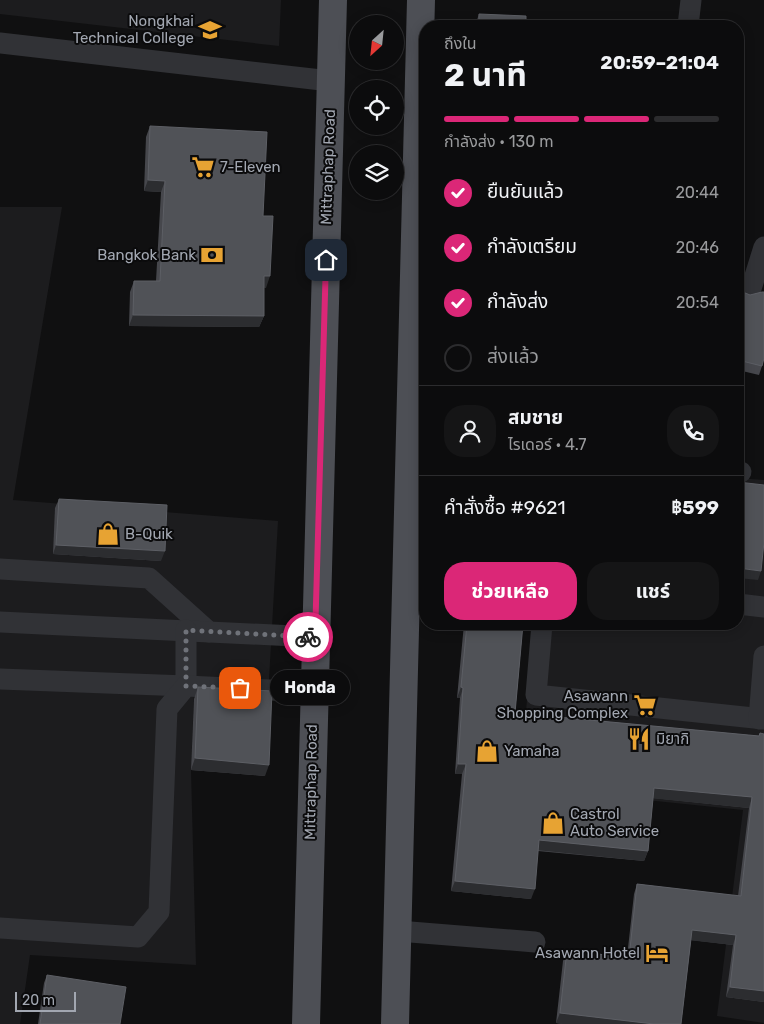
<!DOCTYPE html>
<html lang="th">
<head>
<meta charset="utf-8">
<style>
  :root { --surface:#0c0c0d; --page:#151516; --text:#f1f3f6; --muted:#9a9b9d; --line:#2c2c2e; --accent:#db2777 }
  body { margin:0; font-family:Rubik,"Noto Sans Thai",sans-serif; background:var(--page); color:var(--text); height:100vh; display:flex; flex-direction:column; font-size:19px; white-space:nowrap }
  * { box-sizing:border-box; margin:0 }
  p { font-size:16px; color:var(--muted) }
  .icon { flex:none; width:28px; height:28px; fill:none; stroke:currentColor; stroke-width:2; stroke-linecap:round; stroke-linejoin:round }
  .map { position:relative; flex:1; overflow:hidden }
  .panel { position:absolute; left:419px; top:20px; width:325px; height:610px; display:flex; flex-direction:column; background:var(--surface); border-radius:20px; box-shadow:0 2px 12px #0003,0 0 0 1px var(--line) }
  .panel>* { flex:none }
  .needle { width:32px; rotate:207deg }
  .fabs { position:absolute; left:349px; top:15px; display:grid; gap:10px }
  .fabs a { display:grid; place-items:center; width:55px; height:55px; border-radius:50%; background:var(--surface); box-shadow:0 2px 12px #0003,0 0 0 1px var(--line); font-size:25px }
  .scale { position:absolute; left:15px; bottom:12px; width:61px; box-sizing:border-box; padding-left:5px; border:2px solid #a2a7b1; border-top:0; font-size:14px; line-height:18px; white-space:nowrap; color:#a2a7b1; -webkit-text-stroke:4px #0b0b0c; paint-order:stroke }
  .pin { position:absolute; display:grid; place-items:center; width:42px; height:42px; color:#fff; margin:-21px; border-radius:10px; box-shadow:0 2px 8px #0006 }
  .courier { position:absolute; display:grid; place-items:center; width:50px; height:50px; margin:-25px; border:4px solid #db2777; border-radius:50%; background:#fff; color:#222; box-shadow:0 1px 6px #0007 }
  .bubble { position:absolute; height:35px; border-radius:18px; background:var(--surface); box-shadow:0 2px 12px #0003,0 0 0 1px var(--line); font-size:16px; font-weight:700; line-height:35px; text-align:center }
  .head em { font-style:normal; font-weight:700 }
  .head div { display:flex; flex-direction:column-reverse }
  .head { display:flex; align-items:center; justify-content:space-between; height:85px; padding:0 25px }
  h1 { font-size:32px; font-weight:700; line-height:38px }
  .bar { display:grid; grid-template-columns:repeat(4,1fr); gap:8px 5px; align-content:center; height:60px; padding:0 25px }
  .bar i { height:6px; border-radius:4px; background:var(--line) }
  .bar .current { background:var(--accent) }
  .bar p { grid-column:span 4 }
  .line { display:flex; align-items:center; gap:12px; padding:0 25px; border-top:1px solid var(--line) }
  .line div { flex:1 }
  .round { display:grid; place-items:center; flex:none; width:52px; height:52px; border-radius:20px; background:var(--page) }
  ol { padding:0 25px; list-style:none }
  li { display:flex; align-items:center; gap:15px; height:55px }
  li p { margin-inline-start:auto }
  li .icon { padding:5px; border-radius:50%; background:var(--accent); color:#fff; stroke-width:4 }
  li:last-child { color:var(--muted) }
  li i { width:28px; height:28px; border:2px solid var(--line); border-radius:50% }
  .button { display:flex; gap:10px; margin-top:auto; padding:10px 25px }
  .button a { flex:1; height:58px; border-radius:20px; background:var(--accent); color:#fff; font-size:20px; font-weight:700; line-height:58px; text-align:center }
  .button a+a { background:var(--page); color:var(--text) }
  .map>svg:first-child { display:block }
  .built { fill:#1c1c1e }
  .lines { fill:none; stroke-linecap:round; stroke-linejoin:round }
  .minor { stroke:#313236; stroke-width:21 }
  .major { stroke:#4d4f55; stroke-width:28 }
  .wall { fill:#46474c }
  .shaded-wall { fill:#2c2d30 }
  .building { fill:#505257; stroke:#5d5f65 }
  .done { stroke:#6f7279; stroke-width:5; stroke-dasharray:0 9 }
  .route { stroke:#db2777; stroke-width:6 }
  .labels { text-anchor:middle; stroke-width:4; stroke-linejoin:round; paint-order:stroke }
  .poi-label { font-size:15px; fill:#a2a7b1; stroke:#0b0b0c; text-anchor:start }
  .street-label { font-size:15px; fill:#a2a7b1; stroke:#0b0b0c }
</style>
</head>
<body>
<div class="map">
<svg width="764" height="1024" viewBox="0 0 764 1024">
  <rect width="100%" height="100%" fill="#101011"/>
  <g class="built">
    <path d="M0,0H281L279,46L0,14Z"/>
    <path d="M0,207H62L13,500L278,521L268,697L194,694L191,770L196,965L30,955L20,1024H0Z"/>
    <path d="M738,478L764,480V1023L717,1016L743,810L520,787L533,624H738Z"/>
  </g>
  <g class="lines">
    <g class="minor">
      <path d="M688,26L691,0"/>
      <path d="M0,43L330,81"/>
      <path d="M738,289L750,292L764,247"/>
      <path d="M738,471L741,472"/>
      <path d="M0,569L149,578L209,632"/>
      <path d="M738,604L764,607"/>
      <path d="M0,622L315,637"/>
      <path d="M542,624L536,695L764,719"/>
      <path d="M0,679L186,686V630"/>
      <path d="M759,719L764,656"/>
      <path d="M0,928L138,937L159,912L167,709L186,686L313,692"/>
      <path d="M398,931L535,942"/>
    </g>
    <g class="major">
      <path d="M306,1024L333,0"/>
      <path d="M395,1024L421,0"/>
    </g>
  </g>
  <g class="wall">
    <path d="M479,14L526,26H475Z"/>
    <path d="M150,126L263,216L266,288L264,287V316L259,327L129,326L130,292L134,281H156L161,192L144,191L146,137Z"/>
    <path d="M738,290L762,366L759,375L738,370Z"/>
    <path d="M59,499L161,561L53,554L55,508Z"/>
    <path d="M464,624H523L515,713L759,736L760,733L764,1002L726,997L733,945L691,940L681,1024H563L556,1023L563,961L567,950L627,957L634,894L637,884L738,896L749,808L653,798L648,851L644,861L538,851L531,899L451,891L462,774H455L460,698H457Z"/>
    <path d="M198,687L265,776L191,770L194,699Z"/>
    <path d="M47,975L120,1024H38L44,983Z"/>
  </g>
  <g class="shaded-wall">
    <path d="M148,180L165,181L161,192L144,191Z"/>
    <path d="M264,276H270L266,288L260,287Z"/>
    <path d="M133,315L264,316L259,327L129,326Z"/>
    <path d="M56,545L165,551L161,561L53,554Z"/>
    <path d="M738,568L761,571L758,580L738,578Z"/>
    <path d="M461,687L463,688L460,698H457Z"/>
    <path d="M195,758L269,765L265,776L191,770Z"/>
    <path d="M458,764H466L462,774H455Z"/>
    <path d="M654,788L752,797L749,808L650,798Z"/>
    <path d="M539,840L648,851L644,861L536,850Z"/>
    <path d="M455,881L535,889L531,899L451,891Z"/>
    <path d="M692,930L736,935L733,945L688,940Z"/>
    <path d="M730,987L764,991V1002L726,997Z"/>
    <path d="M560,1013L654,1024H563L556,1023Z"/>
  </g>
  <g class="building">
    <path d="M479,14L526,16V26H479Z"/>
    <path d="M150,126L267,132L263,216H273L270,276H264V316L133,315L134,281H160L165,181L148,180Z"/>
    <path d="M738,290L750,295L762,292H764V358L762,366L738,360Z"/>
    <path d="M738,482L764,485V542L761,571L738,568Z"/>
    <path d="M59,499L167,505L165,551L56,545Z"/>
    <path d="M467,624H523L515,713L759,736L760,733L764,734V991L730,987L736,935L692,930L681,1024H654L560,1013L567,950L629,958L637,884L741,896L752,797L654,788L648,851L539,840L535,889L455,881L466,764H458L463,688L461,687Z"/>
    <path d="M198,687L272,691L269,765L195,758Z"/>
    <path d="M47,975L126,987L120,1024H40Z"/>
  </g>
  <g class="lines">
    <path class="done" d="M240,688L186,686V630L308,637"/>
    <path class="route" d="M308,637L315,638L326,260"/>
  </g>
  <defs>
    <symbol id="university-bare" viewBox="-9 -9 18 18"><path d="M0-5L7-2L0 1L-7-2ZM-4 1L0 2.5L4 1V4Q0 6-4 4Z" fill="#e7a333" stroke="#0b0b0c" stroke-width="2.5" paint-order="stroke"/></symbol>
    <symbol id="supermarket-bare" viewBox="-9 -9 18 18"><path d="M-6-5.5h2.5l.6 2H6L4.5 2H-2.5L-4.4-4H-6ZM-1.5 3.2a1.3 1.3 0 1 0 .1 0ZM3 3.2a1.3 1.3 0 1 0 .1 0Z" fill="#e7a333" stroke="#0b0b0c" stroke-width="2.5" paint-order="stroke"/></symbol>
    <symbol id="bank-bare" viewBox="-9 -9 18 18"><path d="M-6-4H6V4H-6ZM0-2.3a2.3 2.3 0 1 0 0 4.6a2.3 2.3 0 1 0 0-4.6Z" fill="#e7a333" stroke="#0b0b0c" stroke-width="2.5" paint-order="stroke"/></symbol>
    <symbol id="shop-bare" viewBox="-9 -9 18 18"><path d="M-5-2.5h2.3a2.7 3.5 0 0 1 5.4 0H5L5.5 6h-11ZM-1.5-2.5h3a1.5 2.3 0 0 0-3 0Z" fill="#e7a333" stroke="#0b0b0c" stroke-width="2.5" paint-order="stroke"/></symbol>
    <symbol id="restaurant-bare" viewBox="-9 -9 18 18"><path d="M-5-6h1v4h1v-4h1v4h1v-4h1v5L-1.5 .5V6h-2V.5L-5-1ZM5-6V6H3V1.5H1.5Q1.5-4 5-6Z" fill="#e7a333" stroke="#0b0b0c" stroke-width="2.5" paint-order="stroke"/></symbol>
    <symbol id="hotel-bare" viewBox="-9 -9 18 18"><path d="M-6-4.5h1.5V1H6V5H4.5V3h-9V5H-6ZM-4 0a1.8 1.8 0 1 1 3.6 0ZM.5 0V-2.5h3Q6-2.5 6 0Z" fill="#e7a333" stroke="#0b0b0c" stroke-width="2.5" paint-order="stroke"/></symbol>
  </defs>
  <g fill-rule="evenodd">
    <use href="#university-bare" x="194" y="14" width="32" height="32"/>
    <use href="#supermarket-bare" x="187" y="151" width="32" height="32"/>
    <use href="#bank-bare" x="196" y="239" width="32" height="32"/>
    <use href="#shop-bare" x="92" y="518" width="32" height="32"/>
    <use href="#supermarket-bare" x="629" y="689" width="32" height="32"/>
    <use href="#restaurant-bare" x="623" y="723" width="32" height="32"/>
    <use href="#shop-bare" x="471" y="735" width="32" height="32"/>
    <use href="#shop-bare" x="537" y="807" width="32" height="32"/>
    <use href="#hotel-bare" x="641" y="937" width="32" height="32"/>
  </g>
  <g class="labels">
    <g class="poi-label">
      <text x="194" y="26" text-anchor="end">Nongkhai<tspan x="194" dy="17">Technical College</tspan></text>
      <text x="220" y="172">7-Eleven</text>
      <text x="196" y="260" text-anchor="end">Bangkok Bank</text>
      <text x="125" y="539">B-Quik</text>
      <text x="628" y="701" text-anchor="end">Asawann<tspan x="628" dy="17">Shopping Complex</tspan></text>
      <text x="656" y="744">มิยากิ</text>
      <text x="504" y="756">Yamaha</text>
      <text x="570" y="819">Castrol<tspan x="570" dy="17">Auto Service</tspan></text>
      <text x="640" y="958" text-anchor="end">Asawann Hotel</text>
    </g>
    <g class="street-label">
      <text transform="translate(328 167) rotate(-88)" y="5">Mittraphap Road</text>
      <text transform="translate(311 782) rotate(-89)" y="5">Mittraphap Road</text>
    </g>
  </g>
</svg>
<div class="fabs">
<a><svg class="needle" viewBox="-14 -14 28 28"><path d="M0-13l5 13h-10z" fill="#e53935"/><path d="M0 13l5-13h-10z" fill="#9a9b9d"/></svg></a>
<a><svg class="icon" aria-label="locate" viewBox="0 0 24 24"><circle cx="12" cy="12" r="6"/><path d="M12 2v4M12 18v4M2 12h4M18 12h4"/></svg></a>
<a><svg class="icon" aria-label="layers" viewBox="0 0 24 24"><path d="M12 4l9 5-9 5-9-5zM3 14l9 5 9-5"/></svg></a>
</div>
<div class="scale">20 m</div>
<div class="pin" style="left:240px;top:688px;background:#ea580c"><svg class="icon" aria-label="bag" viewBox="0 0 24 24"><path d="M5 8h14l-1 12H6zM9 8a3 3 0 0 1 6 0"/></svg></div>
<div class="pin" style="left:326px;top:260px;background:#1f2937"><svg class="icon" aria-label="home" viewBox="0 0 24 24"><path d="M3 11l9-7 9 7M6 9v11h12V9"/></svg></div>
<div class="courier" style="left:308px;top:637px"><svg class="icon" aria-label="bike" viewBox="0 0 24 24"><circle cx="6" cy="16" r="4"/><circle cx="18" cy="16" r="4"/><path d="M6 16l4-8h5l3 8M10 8l3 8H6M13 5h3"/></svg></div>
<div class="bubble" style="left:270px;top:670px;width:80px">Honda</div>
<section class="panel">
<div class="head"><div><h1>2 นาที</h1><p>ถึงใน</p></div><em>20:59–21:04</em></div>
<div class="bar"><i class="current"></i><i class="current"></i><i class="current"></i><i></i><p>กำลังส่ง · 130 m</p></div>
<ol>
<li><svg class="icon" aria-label="check" viewBox="0 0 24 24"><path d="M5 12l5 5 9-10"/></svg>ยืนยันแล้ว<p>20:44</p></li>
<li><svg class="icon" aria-label="check" viewBox="0 0 24 24"><path d="M5 12l5 5 9-10"/></svg>กำลังเตรียม<p>20:46</p></li>
<li><svg class="icon" aria-label="check" viewBox="0 0 24 24"><path d="M5 12l5 5 9-10"/></svg>กำลังส่ง<p>20:54</p></li>
<li><i></i>ส่งแล้ว</li>
</ol>
<div class="line" style="height:90px"><a class="round"><svg class="icon" aria-label="person" viewBox="0 0 24 24"><circle cx="12" cy="8" r="4"/><path d="M4 21q1-7 8-7t8 7"/></svg></a><div><b>สมชาย</b><p>ไรเดอร์ · 4.7</p></div><a class="round"><svg class="icon" aria-label="phone" viewBox="0 0 24 24"><path d="M5 4h4l2 5-3 2q2 4 5 5l2-3 5 2v4C11 20 4 13 5 4z"/></svg></a></div>
<div class="line" style="height:65px"><div>คำสั่งซื้อ #9621</div><b>฿599</b></div>
<div class="button"><a>ช่วยเหลือ</a><a>แชร์</a></div>
</section>
</div>
</body>
</html>
